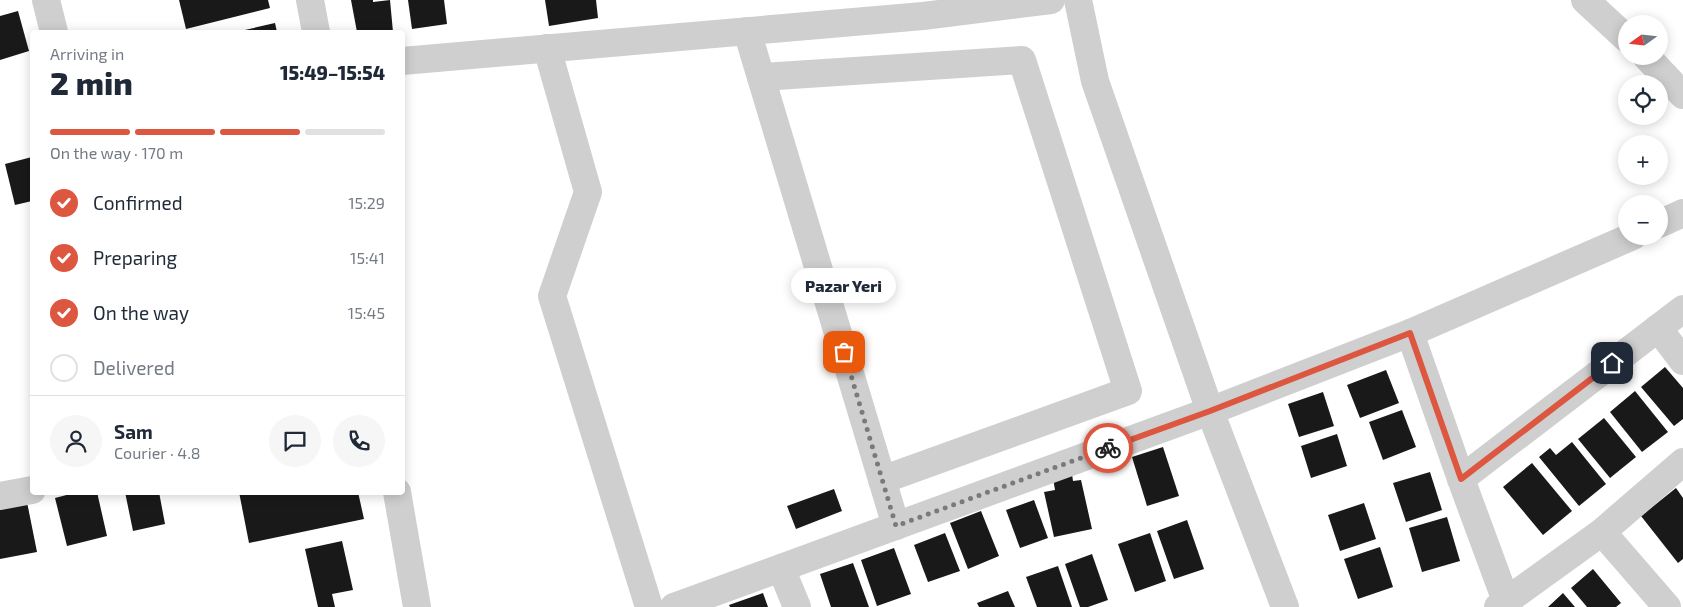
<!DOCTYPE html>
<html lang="en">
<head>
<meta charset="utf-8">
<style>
  :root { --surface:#fff; --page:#f6f6f7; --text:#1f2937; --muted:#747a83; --line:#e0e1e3; --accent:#dd5640 }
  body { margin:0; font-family:"Exo 2",sans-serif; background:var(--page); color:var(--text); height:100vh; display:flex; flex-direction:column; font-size:19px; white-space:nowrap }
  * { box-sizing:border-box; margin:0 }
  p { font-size:16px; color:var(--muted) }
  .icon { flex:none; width:28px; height:28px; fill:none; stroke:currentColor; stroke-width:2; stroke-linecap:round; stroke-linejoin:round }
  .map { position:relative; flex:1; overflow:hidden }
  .side { position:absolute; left:30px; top:30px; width:375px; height:465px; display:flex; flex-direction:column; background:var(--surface); border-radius:5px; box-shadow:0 2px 12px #0003 }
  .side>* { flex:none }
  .needle { width:32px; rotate:255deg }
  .buttons { position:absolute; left:1618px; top:15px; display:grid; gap:10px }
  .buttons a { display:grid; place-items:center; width:50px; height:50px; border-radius:50%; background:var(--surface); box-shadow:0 2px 12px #0003; font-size:25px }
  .pin { position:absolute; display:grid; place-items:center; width:42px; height:42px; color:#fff; margin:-21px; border-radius:10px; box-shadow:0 2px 8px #0006 }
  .courier { position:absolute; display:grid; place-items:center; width:50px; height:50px; margin:-25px; border:4px solid #dd5640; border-radius:50%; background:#fff; color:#222; box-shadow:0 1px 6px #0007 }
  .bubble { position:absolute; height:35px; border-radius:18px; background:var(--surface); box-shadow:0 2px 12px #0003; font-size:16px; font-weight:800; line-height:35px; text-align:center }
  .headline em { font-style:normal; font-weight:800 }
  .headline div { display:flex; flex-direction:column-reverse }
  .headline { display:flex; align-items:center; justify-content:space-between; height:85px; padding:0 20px }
  h1 { font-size:32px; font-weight:800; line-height:38px }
  .bar { display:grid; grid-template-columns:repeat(4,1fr); gap:8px 5px; align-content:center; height:60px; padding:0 20px }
  .bar i { height:6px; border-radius:4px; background:var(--line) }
  .bar .active { background:var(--accent) }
  .bar p { grid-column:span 4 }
  .line { display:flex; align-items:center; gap:12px; padding:0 20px; border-top:1px solid var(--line) }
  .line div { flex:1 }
  .round { display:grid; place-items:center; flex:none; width:52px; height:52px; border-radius:26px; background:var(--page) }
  ol { padding:0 20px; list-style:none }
  li { display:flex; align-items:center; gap:15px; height:55px }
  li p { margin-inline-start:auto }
  li .icon { padding:5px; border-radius:50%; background:var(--accent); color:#fff; stroke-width:4 }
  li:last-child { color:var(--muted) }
  li i { width:28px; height:28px; border:2px solid var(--line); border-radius:50% }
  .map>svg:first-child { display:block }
  .building { fill:#191919 }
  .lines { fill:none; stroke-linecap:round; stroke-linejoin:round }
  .minor { stroke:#cfcfcf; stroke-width:28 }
  .done { stroke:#7a7a7a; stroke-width:5; stroke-dasharray:0 9 }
  .route { stroke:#dd5640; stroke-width:6 }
</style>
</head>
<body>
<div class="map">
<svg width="1683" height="607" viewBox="0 0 1683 607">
  <rect width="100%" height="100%" fill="#fff"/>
  <g class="building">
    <path d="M179,0H268L270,8L186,29Z"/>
    <path d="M351,0H373V2L390,0L393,32H357Z"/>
    <path d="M408,0H444L447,24L412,29Z"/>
    <path d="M545,0H596L598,18L549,26Z"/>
    <path d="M18,11L29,51L0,60V16Z"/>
    <path d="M275,23L277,32H236Z"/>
    <path d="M32,157V201L15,205L5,164Z"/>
    <path d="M1665,367L1683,388V419L1674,426L1641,387Z"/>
    <path d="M1386,370L1399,403L1360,418L1347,385Z"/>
    <path d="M1635,391L1668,432L1642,452L1610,412Z"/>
    <path d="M1323,392L1334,426L1299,437L1288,404Z"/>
    <path d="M1402,410L1416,447L1383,460L1369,422Z"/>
    <path d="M1604,418L1636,457L1610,478L1578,439Z"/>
    <path d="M1337,434L1347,466L1311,478L1301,446Z"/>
    <path d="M1572,442L1606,484L1579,506L1539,457L1550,448L1556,455Z"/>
    <path d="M1163,447L1179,496L1147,506L1132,457Z"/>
    <path d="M1532,463L1572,511L1543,535L1503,487Z"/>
    <path d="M1430,472L1442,510L1406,522L1393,483Z"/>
    <path d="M1072,474L1073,481L1081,480L1092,529L1054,537L1044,492L1055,490L1053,478Z"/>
    <path d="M1676,488L1683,498V559L1678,563L1641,516Z"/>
    <path d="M834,489L842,511L796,529L787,506Z"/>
    <path d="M78,492H97L107,536L67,546L55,498Z"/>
    <path d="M125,492H159L165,524L133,531Z"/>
    <path d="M239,492H358L364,519L249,543Z"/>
    <path d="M1034,500L1048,538L1020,548L1006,510Z"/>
    <path d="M27,502L37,552L0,559V507Z"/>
    <path d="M1364,503L1376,539L1340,551L1328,515Z"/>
    <path d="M981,511L999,556L968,569L950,523Z"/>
    <path d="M1447,517L1460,561L1422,572L1409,528Z"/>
    <path d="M1187,520L1204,569L1174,579L1157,531Z"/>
    <path d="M945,533L960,571L928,582L914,545Z"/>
    <path d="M1150,533L1166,581L1135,592L1118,544Z"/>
    <path d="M342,541L353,590L332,594L335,607H318L305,549Z"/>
    <path d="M1380,547L1393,587L1358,599L1344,559Z"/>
    <path d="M894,548L911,594L877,606L861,560Z"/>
    <path d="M1092,554L1108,600L1088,607H1080L1065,564Z"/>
    <path d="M853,563L869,607H831L820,574Z"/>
    <path d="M1058,566L1072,607H1037L1026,577Z"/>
    <path d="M1593,569L1621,603L1616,607H1587L1571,588Z"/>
    <path d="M1008,591L1015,607H979L977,603Z"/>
    <path d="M763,593L768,607H730L729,605Z"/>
    <path d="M1563,593L1575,607H1548Z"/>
  </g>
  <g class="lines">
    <g class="minor">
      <path d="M46,0L54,32"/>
      <path d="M310,0L316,32"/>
      <path d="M1078,0L1095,81L1210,411L1285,607"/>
      <path d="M1585,0L1626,38"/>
      <path d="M747,31L896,526"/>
      <path d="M547,48L588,192L552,296L649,607"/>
      <path d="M1646,56L1683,95"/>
      <path d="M402,61L923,16L1051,0"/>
      <path d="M761,77L1022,60L1128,391L882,480"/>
      <path d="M1659,224L1683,213"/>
      <path d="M1658,328L1683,361"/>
      <path d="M1410,333L1461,479L1506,601"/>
      <path d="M1461,479L1683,309"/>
      <path d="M397,492L417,607"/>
      <path d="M0,496L32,490"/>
      <path d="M1602,532L1667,607"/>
      <path d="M781,568L797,607"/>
      <path d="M674,607L1210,411L1410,333L1633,236"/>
      <path d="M1498,607L1602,532L1683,462"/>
    </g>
  </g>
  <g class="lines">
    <path class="done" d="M844,352L896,526L1108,448"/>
    <path class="route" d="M1108,448L1210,411L1410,333L1461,479L1612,363"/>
  </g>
</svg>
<div class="buttons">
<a><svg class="needle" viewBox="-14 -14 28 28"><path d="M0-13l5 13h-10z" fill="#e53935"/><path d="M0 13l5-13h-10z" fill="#747a83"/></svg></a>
<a><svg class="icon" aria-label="locate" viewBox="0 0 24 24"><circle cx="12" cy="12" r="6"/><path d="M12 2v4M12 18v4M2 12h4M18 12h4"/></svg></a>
<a>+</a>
<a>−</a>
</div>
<div class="pin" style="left:844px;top:352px;background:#ea580c"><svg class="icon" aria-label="bag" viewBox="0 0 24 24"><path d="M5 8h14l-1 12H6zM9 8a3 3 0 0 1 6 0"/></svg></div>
<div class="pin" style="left:1612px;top:363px;background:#1f2937"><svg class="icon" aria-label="home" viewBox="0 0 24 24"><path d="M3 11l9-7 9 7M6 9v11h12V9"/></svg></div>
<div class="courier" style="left:1108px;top:448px"><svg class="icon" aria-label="bike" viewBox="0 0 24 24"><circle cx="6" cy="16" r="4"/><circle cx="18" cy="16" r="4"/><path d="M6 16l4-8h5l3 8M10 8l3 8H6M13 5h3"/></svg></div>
<div class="bubble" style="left:791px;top:268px;width:105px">Pazar Yeri</div>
<section class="side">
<div class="headline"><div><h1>2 min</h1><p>Arriving in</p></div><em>15:49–15:54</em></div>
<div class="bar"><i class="active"></i><i class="active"></i><i class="active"></i><i></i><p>On the way · 170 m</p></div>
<ol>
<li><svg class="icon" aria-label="check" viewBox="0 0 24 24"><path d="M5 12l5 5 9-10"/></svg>Confirmed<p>15:29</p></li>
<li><svg class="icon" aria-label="check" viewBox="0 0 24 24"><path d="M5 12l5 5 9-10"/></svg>Preparing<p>15:41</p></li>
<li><svg class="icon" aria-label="check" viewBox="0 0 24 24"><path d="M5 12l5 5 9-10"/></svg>On the way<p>15:45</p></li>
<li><i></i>Delivered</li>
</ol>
<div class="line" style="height:90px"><a class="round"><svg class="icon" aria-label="person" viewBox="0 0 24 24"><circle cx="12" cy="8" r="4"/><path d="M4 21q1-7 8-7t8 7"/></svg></a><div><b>Sam</b><p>Courier · 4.8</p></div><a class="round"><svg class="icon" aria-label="chat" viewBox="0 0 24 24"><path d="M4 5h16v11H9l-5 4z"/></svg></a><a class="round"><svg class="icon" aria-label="phone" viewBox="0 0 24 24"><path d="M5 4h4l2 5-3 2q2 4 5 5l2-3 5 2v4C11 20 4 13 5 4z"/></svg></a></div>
</section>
</div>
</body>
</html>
